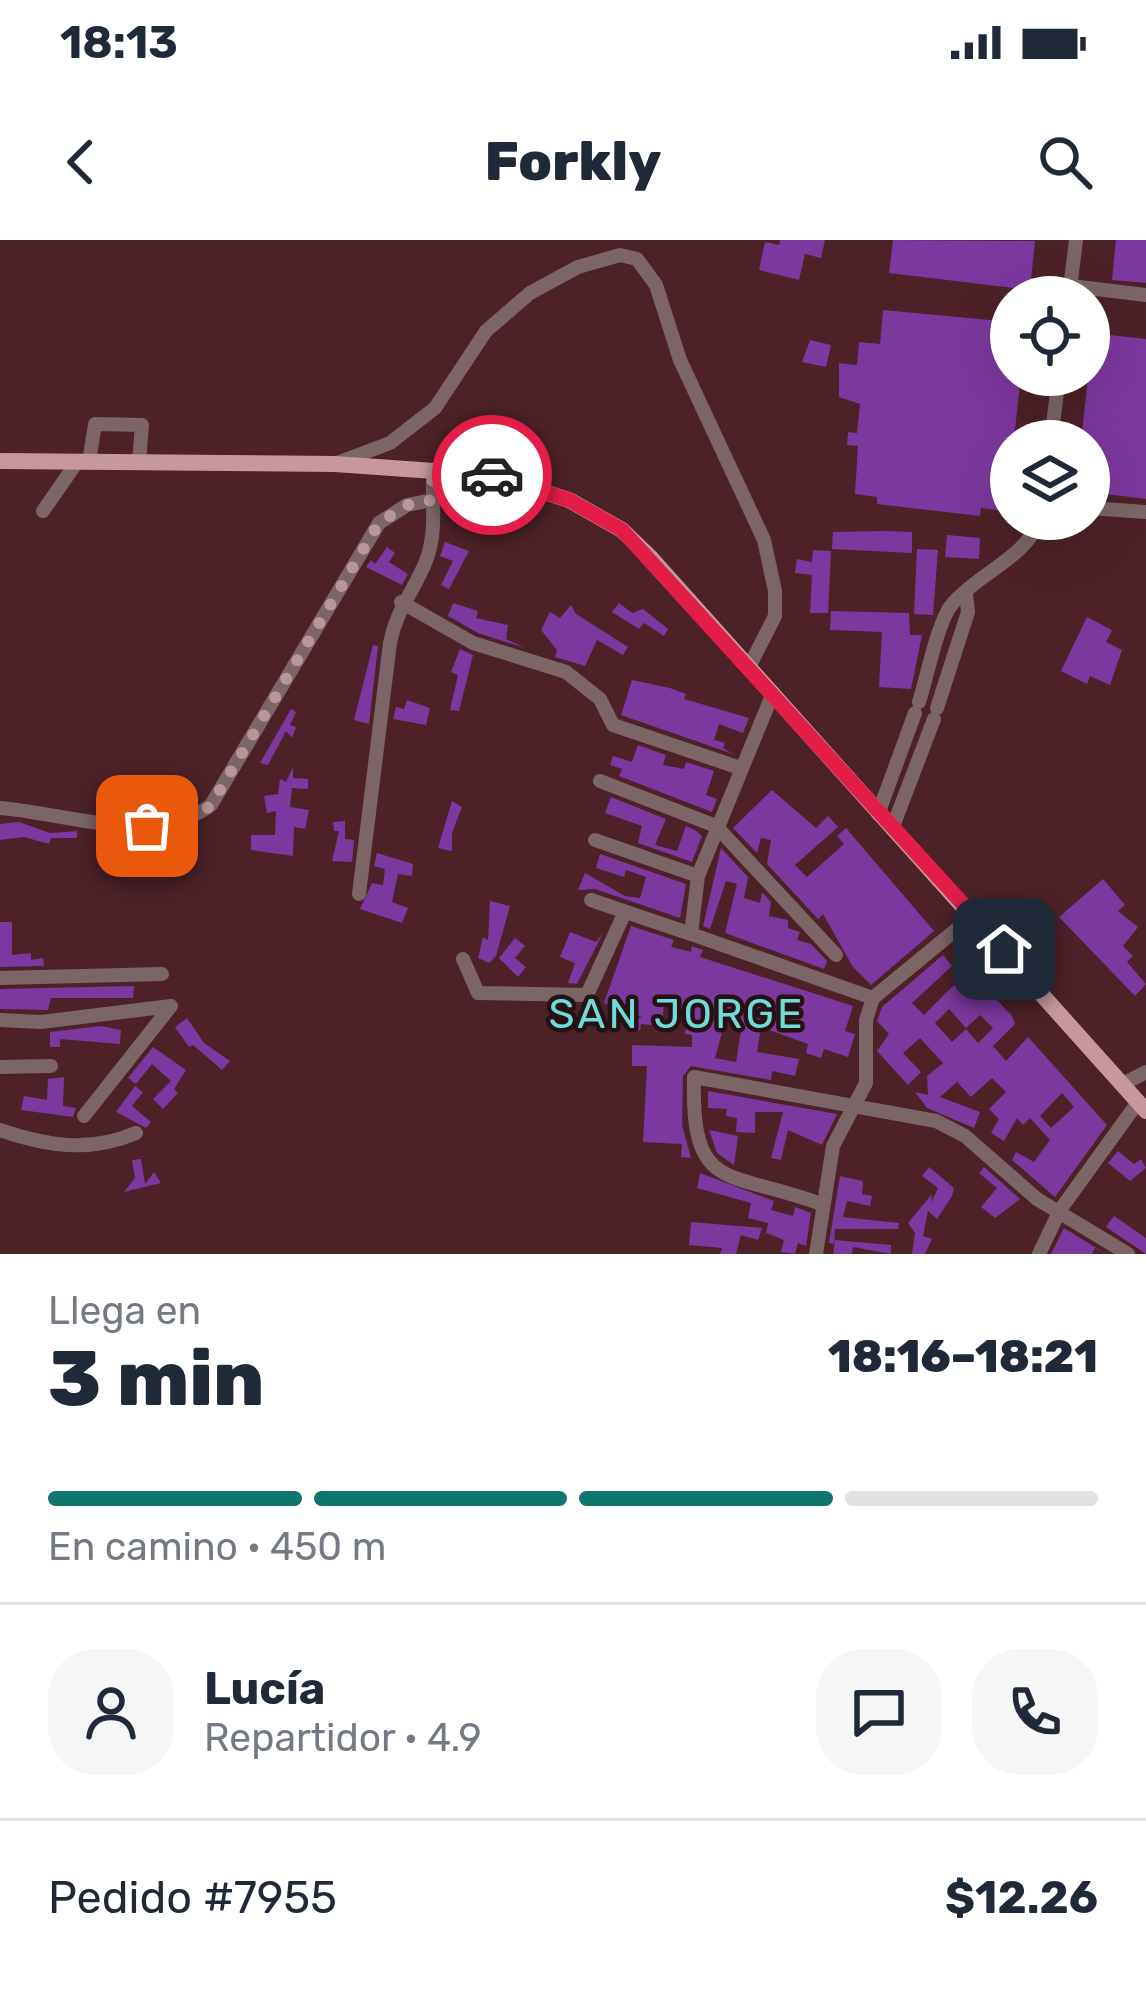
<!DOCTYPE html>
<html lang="es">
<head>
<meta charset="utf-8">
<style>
  :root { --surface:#fff; --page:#f6f6f7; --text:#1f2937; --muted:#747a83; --line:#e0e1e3; --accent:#0f766e }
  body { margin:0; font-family:Rubik,sans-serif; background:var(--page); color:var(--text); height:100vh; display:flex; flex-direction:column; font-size:45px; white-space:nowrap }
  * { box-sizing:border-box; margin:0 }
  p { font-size:39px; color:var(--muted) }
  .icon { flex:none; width:66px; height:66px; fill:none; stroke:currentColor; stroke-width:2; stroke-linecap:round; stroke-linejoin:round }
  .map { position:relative; height:1014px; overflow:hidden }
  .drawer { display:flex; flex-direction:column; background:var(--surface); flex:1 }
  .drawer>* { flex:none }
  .fabs { position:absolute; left:990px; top:36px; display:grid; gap:24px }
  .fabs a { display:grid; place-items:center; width:120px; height:120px; border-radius:50%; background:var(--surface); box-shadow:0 12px 48px #0002; font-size:60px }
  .pin { position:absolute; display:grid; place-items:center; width:102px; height:102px; color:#fff; margin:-51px; border-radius:24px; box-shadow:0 6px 18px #0006 }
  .courier { position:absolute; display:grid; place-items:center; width:120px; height:120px; margin:-60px; border:9px solid #e11d48; border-radius:50%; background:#fff; color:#222; box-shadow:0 3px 15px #0007 }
  .summary em { font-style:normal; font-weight:800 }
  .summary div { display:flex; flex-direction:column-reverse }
  .summary { display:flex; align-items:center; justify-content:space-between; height:204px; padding:0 48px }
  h1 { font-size:78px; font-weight:800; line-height:90px }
  .bar { display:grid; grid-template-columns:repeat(4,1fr); gap:18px 12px; align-content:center; height:144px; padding:0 48px }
  .bar i { height:15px; border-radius:9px; background:var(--line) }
  .bar .on { background:var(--accent) }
  .bar p { grid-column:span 4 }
  .line { display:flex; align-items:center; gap:30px; padding:0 48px; border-top:3px solid var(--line) }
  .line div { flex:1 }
  .round { display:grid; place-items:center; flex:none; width:126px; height:126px; border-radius:48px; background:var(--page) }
  .status { display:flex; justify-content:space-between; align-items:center; height:84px; padding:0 60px; background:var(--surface); direction:ltr }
  .status svg { height:33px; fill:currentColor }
  header { display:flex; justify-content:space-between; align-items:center; height:156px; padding:0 48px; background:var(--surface); font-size:54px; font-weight:800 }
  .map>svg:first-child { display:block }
  .building { fill:#7b389e; fill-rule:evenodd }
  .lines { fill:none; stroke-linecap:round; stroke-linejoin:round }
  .minor { stroke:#7b6567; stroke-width:14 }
  .major { stroke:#c5989c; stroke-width:16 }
  .done { stroke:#b8979a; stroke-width:12; stroke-dasharray:0 21.6 }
  .route { stroke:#e11d48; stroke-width:15 }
  .labels { text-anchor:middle; stroke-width:9; stroke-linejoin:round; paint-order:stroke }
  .neighbourhood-label { font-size:42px; letter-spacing:3px; fill:#70dcd7; stroke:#261215 }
</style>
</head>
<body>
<div class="status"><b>18:13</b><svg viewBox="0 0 49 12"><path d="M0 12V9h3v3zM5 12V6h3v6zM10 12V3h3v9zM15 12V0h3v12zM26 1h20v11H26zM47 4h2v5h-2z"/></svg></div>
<header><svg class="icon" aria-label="back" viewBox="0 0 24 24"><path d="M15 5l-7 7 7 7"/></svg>Forkly<svg class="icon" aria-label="search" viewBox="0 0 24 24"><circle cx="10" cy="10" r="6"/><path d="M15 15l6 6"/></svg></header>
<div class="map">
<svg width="1146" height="1014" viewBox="0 0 1146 1014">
  <rect width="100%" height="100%" fill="#4c2228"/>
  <g class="building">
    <path d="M780,0H825L821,18L805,14L799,40L759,30L765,2L779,5Z"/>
    <path d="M893,0L1035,1L1030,50L889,33Z"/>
    <path d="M1116,0H1146V43L1112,40Z"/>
    <path d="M883,70L1011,82V135H1021L1006,271L981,268L980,276L877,264V257L855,254L858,206L847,205L848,192L857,193L860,164L839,157V123L857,125L859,102L880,104Z"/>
    <path d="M1093,93L1146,99V259L1089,252V201H1081Z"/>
    <path d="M810,100L831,105L826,127L802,122Z"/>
    <path d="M886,291L912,292V313L832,309L833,292Z"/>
    <path d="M947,295L980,298L979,319L945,317Z"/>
    <path d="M445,302L469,311L449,349L441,345L453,321L440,316Z"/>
    <path d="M387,307L395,313L389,322L408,334L402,345L366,327L371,320L375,324Z"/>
    <path d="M917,309L938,310L933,375L914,374Z"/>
    <path d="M813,310L831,311L828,373H810L812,335L795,333L797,319L812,322Z"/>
    <path d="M453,363L478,371L476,378L508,385L506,399L525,408L478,393L448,376Z"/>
    <path d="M619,363L632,373L643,369L668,389L664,396L644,383L639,389L612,372Z"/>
    <path d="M571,365L576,374L628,407L623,415L597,400L585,426L555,417L557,410L541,390L550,372L560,378Z"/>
    <path d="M831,371L909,373L910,395H922L911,449L879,447L882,392L830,390Z"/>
    <path d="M1087,377L1112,390L1106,402L1122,410L1110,445L1090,436L1087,444L1061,431Z"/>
    <path d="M373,405L378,406L369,484L354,480Z"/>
    <path d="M460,409L473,415L459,471L450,470L458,435L451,432Z"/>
    <path d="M632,440L670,448L686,454L684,459L749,478L743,493L719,484L714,500L725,503L723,508L733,514L621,475Z"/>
    <path d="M407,460L430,468L426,485L393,479L396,467L404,469Z"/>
    <path d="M291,469L296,472L290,485L296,487L292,498L286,491L268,525L260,523Z"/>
    <path d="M638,505L666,515L663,525L684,529L686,522L714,531L706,555L717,559L712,572L619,536L622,529L610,525L613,516L632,522Z"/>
    <path d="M293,527V538L308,539V549L292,548L290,567L309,570L305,589L294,587L293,616L251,610V595H275L276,571L267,573L264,556L278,554L280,539L286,542Z"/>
    <path d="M772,550L816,588L828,576L838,587L795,625L807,637L844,604L837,596L846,588L934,691L871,745L853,727L823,674L818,679L767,624L771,600L761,598L757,613L733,588Z"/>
    <path d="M611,557L666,579L655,605L677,611L686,586L695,590L702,596L692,622L638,603L642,586L605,573Z"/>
    <path d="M452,561L462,567L452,593V611L438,608Z"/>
    <path d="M345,581V599L354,600L352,622L332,621L339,591H334L333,582Z"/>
    <path d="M19,582L50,593L77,591V598H51L49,604L24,597L0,600V584Z"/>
    <path d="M721,608L748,637L744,658L760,663L762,652L771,662L769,676L788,680V688L800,692L797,700L811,704L827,721L824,729L725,693L737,644L726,641L710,689L703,686Z"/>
    <path d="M377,613L413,624L412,636L398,634L392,662L408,668L402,683L360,669L372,643L383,645L385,629L374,626Z"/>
    <path d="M600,614L686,644L680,678L595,649L578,650L585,633L625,656L640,658L646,637L626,630L624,637L596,628Z"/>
    <path d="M1103,639L1125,665L1118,671L1138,687L1123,706L1133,716L1127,722L1146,744L1135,756L1059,677Z"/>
    <path d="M490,661L510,666L496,716L489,723L478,718L483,697L488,700Z"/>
    <path d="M0,682H12V715L31,713V720L43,718L44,726L0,727Z"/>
    <path d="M631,686L674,700L671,707L691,712L692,706L703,710L700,717L853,766L845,791L855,794L848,817L824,809L821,818L806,813L808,804L761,787L757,812L799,819L795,836L772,831L771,840L691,826L683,836L682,885L691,918L681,917L682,904L643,902L647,826H632V805L692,807V795L685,794L689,771L664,764L662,786L641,784L640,790L631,789L626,781L642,777L604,763ZM726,778L742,784L736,822L715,818Z"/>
    <path d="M570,692L596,702L603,693L577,744L568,743L575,723L560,717Z"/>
    <path d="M515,698L525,706L515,718L526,727L518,737L499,718Z"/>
    <path d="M943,715L952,726L912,763L924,775L969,730L1012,776L1015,784L993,806L1006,821L1028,797L1107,885L1055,957L1012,920L1016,912L1034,922L1050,900L1030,878L1023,885L1017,878L1004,901L991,893L999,879L989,869L1006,852L992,838L971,857L957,842L940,857L980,872L974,888L927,868L915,852L928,855L927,836L943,823L920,798L903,813L921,832L908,845L877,811L889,794L877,781L882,767ZM949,769L966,788L980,775L993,788L978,803L966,789L952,802L935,783ZM1062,853L1074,867L1051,888L1040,876Z"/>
    <path d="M134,746L133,758H51L48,770L0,769V749Z"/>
    <path d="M187,778L204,803L230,821L222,830L193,805L189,807L175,787Z"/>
    <path d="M101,786L121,790L120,804L60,799V807H50V792Z"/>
    <path d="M153,807L186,830L174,849L178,853L163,869L153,859L171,841L152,824L136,844L128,838Z"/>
    <path d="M64,837L63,866L76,868L73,877L21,870L24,856L47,860L48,839Z"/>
    <path d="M135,846L143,852L132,866L151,882L146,888L116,872Z"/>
    <path d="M708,851L837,874L822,905L788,890L781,920L771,918L783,872H755V893L736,892L737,878L726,876L727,869L708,868Z"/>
    <path d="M709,890L738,896L734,925L717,913Z"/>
    <path d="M1118,911L1134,924L1141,919L1146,928L1130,941L1108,923Z"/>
    <path d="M141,919L145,944L154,932L161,943L124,952L135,938L132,920Z"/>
    <path d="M929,927L954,948L952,956L937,979L928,971L923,996L932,999L925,1014H912L915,993L908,983L932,954L931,963L938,948L922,936Z"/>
    <path d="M984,927L1020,959L995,978L981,967L997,948L979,933Z"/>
    <path d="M700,933L774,961L771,970L793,976L795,967L811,973L806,1006L798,1003L795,1014L781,1012L784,1000L766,993L768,983L748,978L751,963L697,948Z"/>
    <path d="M840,936L863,941L862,954L872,956L870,966L847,961L843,977L899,983L898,989H835L834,1004L829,1003Z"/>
    <path d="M1114,976L1146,998V1014L1106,987Z"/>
    <path d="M691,982L762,988L758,1000L741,995L736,1014H720L722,1008L689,1005Z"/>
    <path d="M1064,988L1106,1014L1095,1008L1092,1014H1051Z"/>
    <path d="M835,1000L891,1005V1014L853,1007L852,1014H833Z"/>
  </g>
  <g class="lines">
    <g class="minor">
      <path d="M1071,46L1146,55"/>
      <path d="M1069,57L1076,0"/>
      <path d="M1051,201L1059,135"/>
      <path d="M89,222L95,184L142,185L139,222"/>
      <path d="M337,223L390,203L435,168L486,91L530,53L578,27L620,15L637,19L656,45L680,120L764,300L775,351V376L750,425"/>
      <path d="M1089,268L1146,272"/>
      <path d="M43,271L77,222"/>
      <path d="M401,362L473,403L566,432L600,459L613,485L740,528"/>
      <path d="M773,453L698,636L691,694L873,758"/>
      <path d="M919,462C927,438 938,379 953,363C979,333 1030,315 1039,279"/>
      <path d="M937,468L968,372L966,354"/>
      <path d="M600,541L716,586L836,715"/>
      <path d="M0,568C65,573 155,607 211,565L379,283L407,265L432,260"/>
      <path d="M878,574L915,473"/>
      <path d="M892,589L934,479"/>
      <path d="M595,600L698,636"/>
      <path d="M359,654L390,403C396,370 414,351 426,321C437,292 432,263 433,233"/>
      <path d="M591,660L691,694"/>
      <path d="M463,719L478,753L587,755L625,672"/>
      <path d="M0,738L162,734"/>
      <path d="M0,780L41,782L171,766L84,876"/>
      <path d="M0,827L51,826"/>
      <path d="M1123,844L1146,832"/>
      <path d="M0,890C47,906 89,913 136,893"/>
      <path d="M821,964C728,929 691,955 694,837L936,881L965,896L1037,959L1128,1014"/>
      <path d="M816,1014L833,906L866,843V780L873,758L974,675"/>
      <path d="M1039,1014L1060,970L1138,862"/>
    </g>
    <path class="major" d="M0,221L335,224L491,235L569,260L622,290L651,318L1146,871"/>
  </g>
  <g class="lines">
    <path class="done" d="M147,586L196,577L211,565L379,283L407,265L432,260L433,232L492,235"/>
    <path class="route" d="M492,235L569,260L622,290L1004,709"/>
  </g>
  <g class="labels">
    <g class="neighbourhood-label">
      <text x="677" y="788">SAN JORGE</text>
    </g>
  </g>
</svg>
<div class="fabs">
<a><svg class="icon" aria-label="locate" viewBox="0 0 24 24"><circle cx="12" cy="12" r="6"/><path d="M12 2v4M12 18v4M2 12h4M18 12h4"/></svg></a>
<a><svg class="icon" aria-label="layers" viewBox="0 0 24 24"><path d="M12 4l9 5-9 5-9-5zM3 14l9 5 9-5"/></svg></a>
</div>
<div class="pin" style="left:147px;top:586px;background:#ea580c"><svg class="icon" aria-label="bag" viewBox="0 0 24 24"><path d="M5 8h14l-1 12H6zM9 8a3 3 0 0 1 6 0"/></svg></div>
<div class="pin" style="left:1004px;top:709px;background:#1f2937"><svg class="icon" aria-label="home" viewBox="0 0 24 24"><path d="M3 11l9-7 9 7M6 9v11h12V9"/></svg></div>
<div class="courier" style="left:492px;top:235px"><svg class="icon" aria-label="car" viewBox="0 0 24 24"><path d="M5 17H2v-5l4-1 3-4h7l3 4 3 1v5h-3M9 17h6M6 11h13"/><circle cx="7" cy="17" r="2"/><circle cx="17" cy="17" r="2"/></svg></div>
</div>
<section class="drawer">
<div class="summary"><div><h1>3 min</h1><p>Llega en</p></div><em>18:16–18:21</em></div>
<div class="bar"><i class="on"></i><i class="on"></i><i class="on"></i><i></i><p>En camino · 450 m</p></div>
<div class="line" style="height:216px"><a class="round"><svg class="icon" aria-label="person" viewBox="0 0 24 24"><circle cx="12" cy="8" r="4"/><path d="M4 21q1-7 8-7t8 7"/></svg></a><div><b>Lucía</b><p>Repartidor · 4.9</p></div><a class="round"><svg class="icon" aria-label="chat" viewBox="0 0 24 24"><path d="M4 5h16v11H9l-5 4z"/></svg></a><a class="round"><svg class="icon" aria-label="phone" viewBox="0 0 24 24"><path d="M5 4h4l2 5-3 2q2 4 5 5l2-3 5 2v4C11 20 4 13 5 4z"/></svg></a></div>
<div class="line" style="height:156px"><div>Pedido #7955</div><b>$12.26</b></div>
</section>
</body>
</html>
